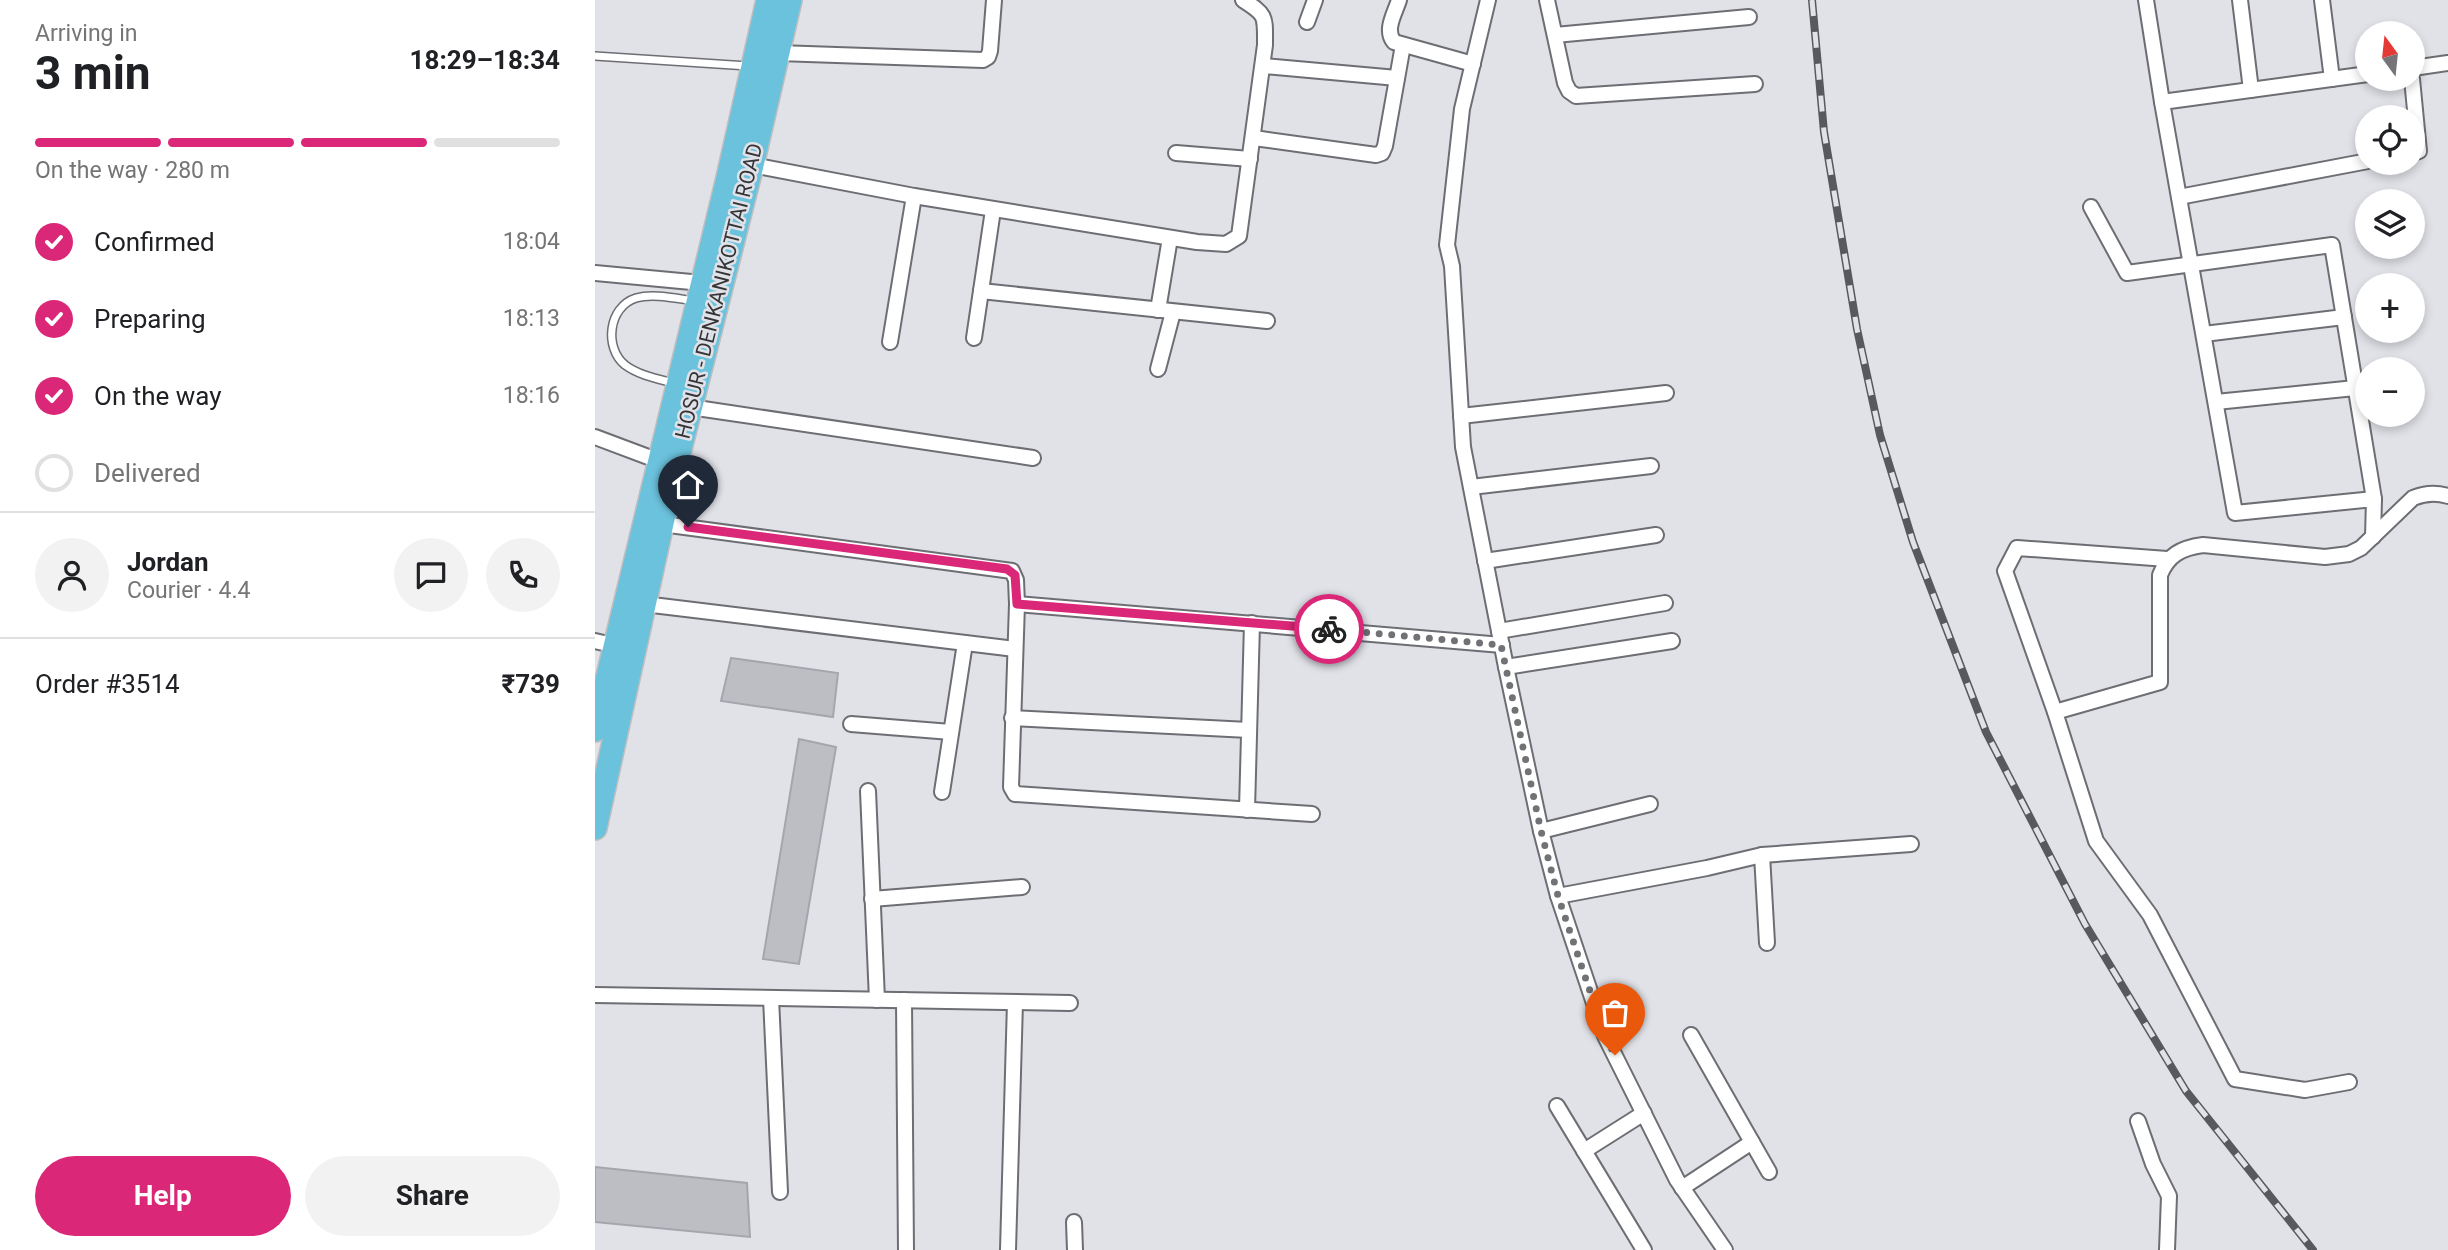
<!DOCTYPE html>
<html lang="en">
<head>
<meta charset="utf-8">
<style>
  :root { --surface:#fff; --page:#f2f2f2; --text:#202124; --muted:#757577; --line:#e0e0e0; --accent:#db2777 }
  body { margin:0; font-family:Roboto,sans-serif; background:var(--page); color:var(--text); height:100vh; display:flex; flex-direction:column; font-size:26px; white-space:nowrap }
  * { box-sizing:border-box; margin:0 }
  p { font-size:23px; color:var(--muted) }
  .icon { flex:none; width:38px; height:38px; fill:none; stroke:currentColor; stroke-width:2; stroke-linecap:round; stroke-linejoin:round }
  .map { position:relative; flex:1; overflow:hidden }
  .panel { display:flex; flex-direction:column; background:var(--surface); width:595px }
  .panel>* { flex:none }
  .needle { width:46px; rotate:345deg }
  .buttons { position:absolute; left:1760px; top:21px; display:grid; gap:14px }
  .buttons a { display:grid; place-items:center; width:70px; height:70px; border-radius:50%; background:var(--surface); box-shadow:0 4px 10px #0003; font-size:35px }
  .pin { position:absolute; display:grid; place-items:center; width:60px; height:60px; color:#fff; margin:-72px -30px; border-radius:50% 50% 50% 0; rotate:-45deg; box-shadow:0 0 7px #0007 }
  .pin .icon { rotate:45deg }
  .courier { position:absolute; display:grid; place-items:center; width:70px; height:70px; margin:-35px; border:5px solid #db2777; border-radius:50%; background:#fff; color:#222; box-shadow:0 2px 9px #0007 }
  .summary em { font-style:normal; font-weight:700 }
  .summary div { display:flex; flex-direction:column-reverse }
  .summary { display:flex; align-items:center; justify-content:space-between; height:119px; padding:0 35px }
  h1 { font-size:46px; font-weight:700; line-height:52px }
  .bar { display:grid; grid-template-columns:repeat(4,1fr); gap:10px 7px; align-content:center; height:84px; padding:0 35px }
  .bar i { height:9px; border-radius:5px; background:var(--line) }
  .bar .current { background:var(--accent) }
  .bar p { grid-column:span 4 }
  .line { display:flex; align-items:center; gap:18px; padding:0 35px; border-top:2px solid var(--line) }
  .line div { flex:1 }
  .round { display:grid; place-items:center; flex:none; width:74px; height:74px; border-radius:37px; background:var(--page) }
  ol { padding:0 35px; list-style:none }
  li { display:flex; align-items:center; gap:21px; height:77px }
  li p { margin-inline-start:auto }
  li .icon { padding:7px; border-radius:50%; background:var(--accent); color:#fff; stroke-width:4 }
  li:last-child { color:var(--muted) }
  li i { width:38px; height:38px; border:4px solid var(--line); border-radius:50% }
  .cta { display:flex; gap:14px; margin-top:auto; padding:14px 35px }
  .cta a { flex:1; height:80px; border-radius:42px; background:var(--accent); color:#fff; font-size:28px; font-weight:700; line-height:80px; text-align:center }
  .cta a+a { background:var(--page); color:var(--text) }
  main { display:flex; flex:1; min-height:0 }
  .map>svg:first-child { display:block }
  .building { fill:#bdbec4; stroke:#a5a6ac; stroke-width:2 }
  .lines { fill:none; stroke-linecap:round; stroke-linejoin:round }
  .service-casing { stroke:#6d6e74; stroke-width:10 }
  .minor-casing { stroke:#6d6e74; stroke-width:18 }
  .primary-casing { stroke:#bebebf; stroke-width:26 }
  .service { stroke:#fff; stroke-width:7 }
  .minor { stroke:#fff; stroke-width:14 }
  .primary { stroke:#6bc2dc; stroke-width:23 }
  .rail-casing { stroke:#58595c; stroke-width:8 }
  .rail { stroke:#e0e2e8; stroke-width:5; stroke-dasharray:16; stroke-linecap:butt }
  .done { stroke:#717276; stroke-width:7; stroke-dasharray:0 12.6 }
  .route { stroke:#db2777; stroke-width:9 }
  .labels { text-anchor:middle; stroke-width:5; stroke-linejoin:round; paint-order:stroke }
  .street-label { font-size:21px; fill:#353538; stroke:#e0e2e8 }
</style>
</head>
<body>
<main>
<section class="panel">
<div class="summary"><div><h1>3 min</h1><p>Arriving in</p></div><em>18:29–18:34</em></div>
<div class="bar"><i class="current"></i><i class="current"></i><i class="current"></i><i></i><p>On the way · 280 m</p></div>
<ol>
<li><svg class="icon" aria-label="check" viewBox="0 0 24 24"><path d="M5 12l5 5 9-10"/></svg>Confirmed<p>18:04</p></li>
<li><svg class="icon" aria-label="check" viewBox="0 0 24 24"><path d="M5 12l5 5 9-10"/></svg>Preparing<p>18:13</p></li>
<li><svg class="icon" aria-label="check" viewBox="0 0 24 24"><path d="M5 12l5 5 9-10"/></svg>On the way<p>18:16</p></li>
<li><i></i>Delivered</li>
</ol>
<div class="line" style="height:126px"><a class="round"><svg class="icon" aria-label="person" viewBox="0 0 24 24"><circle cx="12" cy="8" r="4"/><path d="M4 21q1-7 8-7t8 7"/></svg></a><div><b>Jordan</b><p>Courier · 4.4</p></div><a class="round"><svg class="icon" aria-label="chat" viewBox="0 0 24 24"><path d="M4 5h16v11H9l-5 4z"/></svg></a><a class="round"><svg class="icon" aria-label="phone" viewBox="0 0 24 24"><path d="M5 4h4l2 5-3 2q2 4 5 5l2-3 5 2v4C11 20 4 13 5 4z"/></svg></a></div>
<div class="line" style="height:91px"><div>Order #3514</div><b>₹739</b></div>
<div class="cta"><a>Help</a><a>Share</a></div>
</section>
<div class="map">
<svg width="1853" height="1250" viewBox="0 0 1853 1250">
  <rect width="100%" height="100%" fill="#e0e2e8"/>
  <g class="building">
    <path d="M136,658L243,673L238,717L126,701Z"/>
    <path d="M204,739L241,747L204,964L168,959Z"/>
    <path d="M0,1167L152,1183L155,1237L0,1222Z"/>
  </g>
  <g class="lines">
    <defs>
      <g id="service">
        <path d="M0,56L153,66"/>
        <path d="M82,384C64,379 45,376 30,365C9,348 13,307 41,298C59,293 83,299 101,301"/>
      </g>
      <g id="minor">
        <path d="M804,0C800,13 789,30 799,42L878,64"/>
        <path d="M893,0L867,109L852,245L857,266L868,447L911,667L946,831L963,896L1010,1036L1082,1180L1130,1250"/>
        <path d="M952,0L970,83L974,91L981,96L1160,84"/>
        <path d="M1551,0L1567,102"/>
        <path d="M1645,0L1656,90"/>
        <path d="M1727,0L1737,79"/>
        <path d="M712,22L720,0"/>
        <path d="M960,35L1154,17"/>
        <path d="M183,53L388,60L393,57L395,51L399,0"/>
        <path d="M669,66L802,78"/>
        <path d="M1818,68L1853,63"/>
        <path d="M1773,74L1567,102L1640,513L1779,499L1778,537"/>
        <path d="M1817,79L1824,151L1818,153"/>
        <path d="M659,138L781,155L787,153L790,146L808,45"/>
        <path d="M581,153L655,159"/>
        <path d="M157,165L319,196L602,242L631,244L644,236L670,45C670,16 672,15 648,0"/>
        <path d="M1584,197L1773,161"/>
        <path d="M1496,207L1532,273L1737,245L1779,499"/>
        <path d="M0,273L107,283"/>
        <path d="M386,291L672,321"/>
        <path d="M563,310L575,238"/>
        <path d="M1609,334L1749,317"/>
        <path d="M379,338L398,210"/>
        <path d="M295,342L319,196"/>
        <path d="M563,369L578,312"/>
        <path d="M1621,402L1760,388"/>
        <path d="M95,407L438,458"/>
        <path d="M866,416L1071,393"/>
        <path d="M0,437L64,461"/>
        <path d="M876,487L1056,466"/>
        <path d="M67,524L417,571L421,580L422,604L416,787L420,794L717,814"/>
        <path d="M890,561L1061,535"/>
        <path d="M49,604L420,649"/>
        <path d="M422,604L907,645"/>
        <path d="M904,631L1070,603"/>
        <path d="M0,641L26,647"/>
        <path d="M911,667L1077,641"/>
        <path d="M1460,712L1410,571L1422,548L1572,559"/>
        <path d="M417,718L654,730"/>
        <path d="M256,724L356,732"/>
        <path d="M273,791L282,1000"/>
        <path d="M347,792L370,643"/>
        <path d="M652,810L657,623"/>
        <path d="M946,831L1055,804"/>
        <path d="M1167,855L1172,943"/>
        <path d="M963,896L1112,868L1167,855L1316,844"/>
        <path d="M277,899L427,887"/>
        <path d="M0,995L475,1003"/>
        <path d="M176,998L185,1192"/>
        <path d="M309,1000L311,1250"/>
        <path d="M1096,1035L1174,1172"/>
        <path d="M1754,1082L1710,1090L1640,1079L1555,915L1501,841L1460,712L1565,682V575C1573,555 1586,548 1608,545L1730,557L1754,554L1766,548L1818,498C1830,493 1840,492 1853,496"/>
        <path d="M962,1106L1049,1250"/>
        <path d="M1543,1121L1558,1164L1574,1196L1572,1250"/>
        <path d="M989,1151L1049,1113"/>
        <path d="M1087,1188L1157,1142"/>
        <path d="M479,1222L480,1250"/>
        <path d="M413,1250L420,1002"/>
      </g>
      <g id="primary">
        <path d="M0,730L133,178L173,0"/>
        <path d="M0,828L73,496L157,165L195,0"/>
      </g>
    </defs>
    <use href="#service" class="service-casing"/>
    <use href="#minor" class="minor-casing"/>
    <use href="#primary" class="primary-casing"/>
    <use href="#service" class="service"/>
    <use href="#minor" class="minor"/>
    <use href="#primary" class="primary"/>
    <defs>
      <path id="rail" d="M1217,0L1229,132L1262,329L1285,435L1318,542L1391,732L1490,924L1591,1091L1718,1250"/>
    </defs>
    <use href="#rail" class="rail-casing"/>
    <use href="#rail" class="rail"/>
  </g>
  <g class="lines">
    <path class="done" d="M734,629L906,645L946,831L963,896L1010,1036L1020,1055"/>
    <path class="route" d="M93,527L412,569L420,575L422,604L734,629"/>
  </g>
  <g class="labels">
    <g class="street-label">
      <text transform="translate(124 291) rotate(-76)" y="7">HOSUR - DENKANIKOTTAI ROAD</text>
    </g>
  </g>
</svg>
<div class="buttons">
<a><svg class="needle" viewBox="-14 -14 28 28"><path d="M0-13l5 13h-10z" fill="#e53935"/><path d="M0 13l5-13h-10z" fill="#757577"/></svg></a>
<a><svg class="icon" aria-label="locate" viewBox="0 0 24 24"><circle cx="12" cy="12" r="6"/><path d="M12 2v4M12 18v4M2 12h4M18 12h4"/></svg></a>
<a><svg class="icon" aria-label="layers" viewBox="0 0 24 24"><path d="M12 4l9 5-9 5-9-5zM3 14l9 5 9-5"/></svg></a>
<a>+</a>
<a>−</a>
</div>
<div class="pin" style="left:1020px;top:1055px;background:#ea580c"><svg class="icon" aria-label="bag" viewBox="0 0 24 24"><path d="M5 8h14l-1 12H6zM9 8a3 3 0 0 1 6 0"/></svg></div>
<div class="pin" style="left:93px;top:527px;background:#1f2937"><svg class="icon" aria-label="home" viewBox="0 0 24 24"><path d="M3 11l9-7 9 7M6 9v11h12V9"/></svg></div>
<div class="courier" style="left:734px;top:629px"><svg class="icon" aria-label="bike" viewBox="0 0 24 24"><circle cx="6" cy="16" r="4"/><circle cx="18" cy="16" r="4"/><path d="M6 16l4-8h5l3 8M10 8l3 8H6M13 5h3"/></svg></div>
</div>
</main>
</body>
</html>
